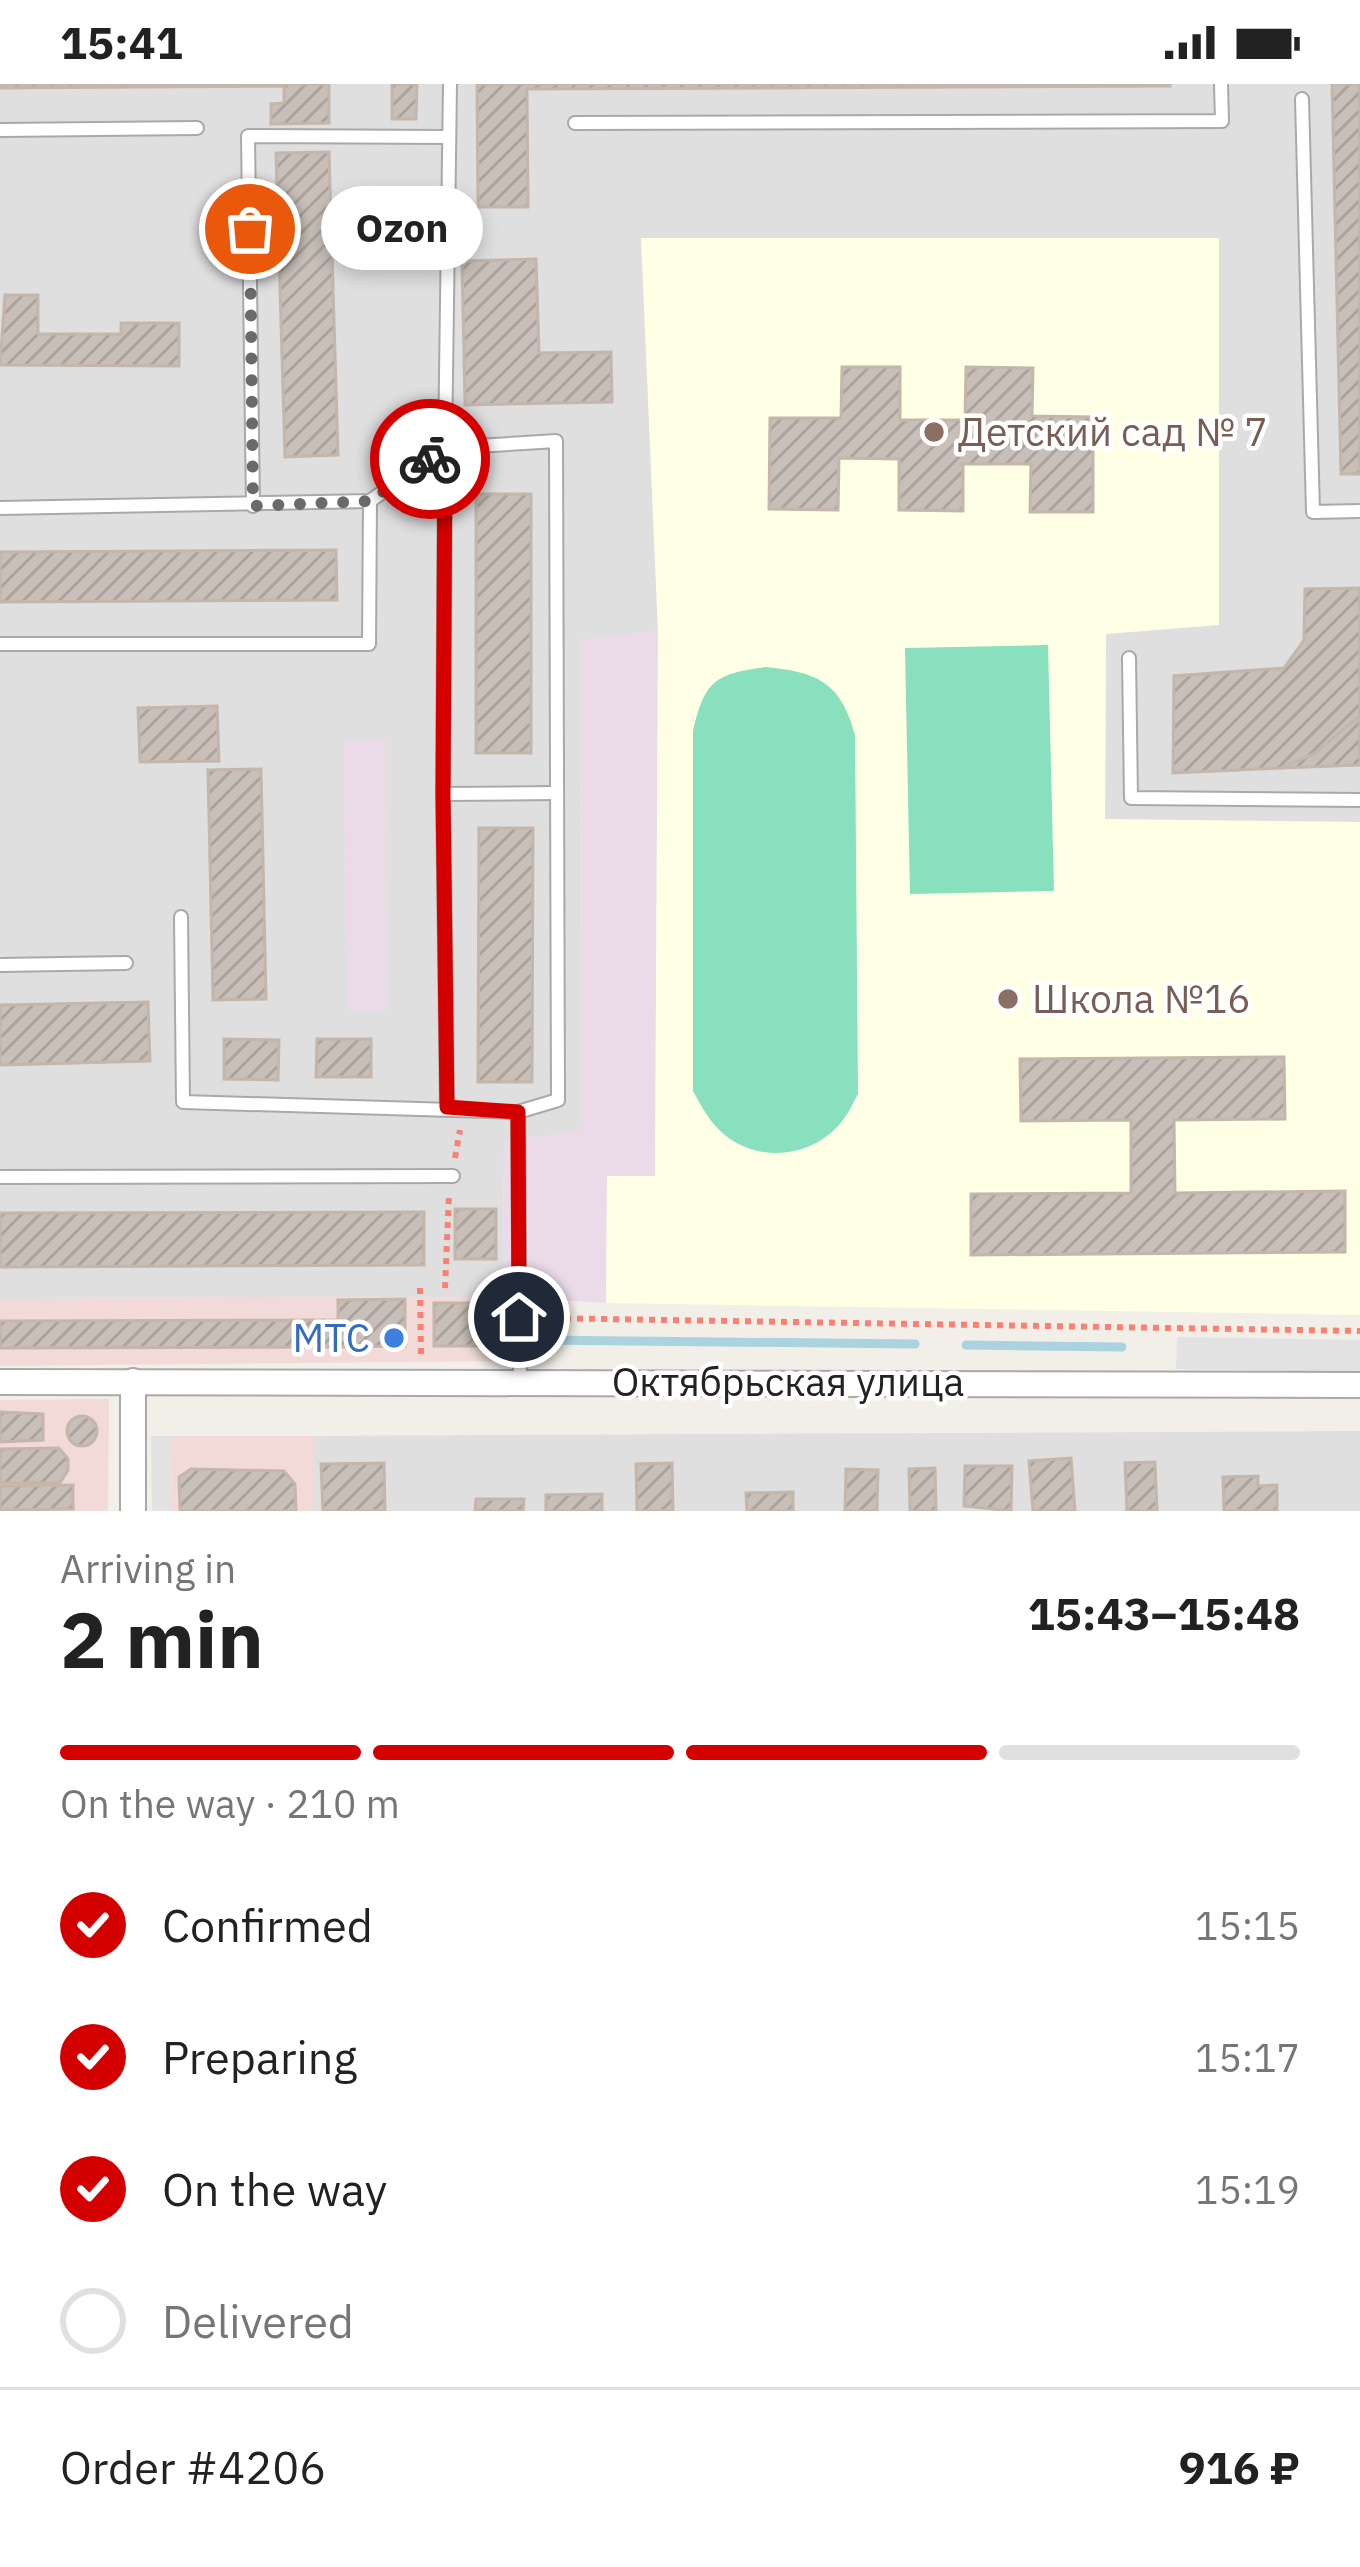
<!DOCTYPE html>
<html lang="en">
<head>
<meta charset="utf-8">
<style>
  :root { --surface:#fff; --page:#f6f6f6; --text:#222; --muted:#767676; --line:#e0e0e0; --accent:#d40000 }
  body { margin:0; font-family:"IBM Plex Sans",sans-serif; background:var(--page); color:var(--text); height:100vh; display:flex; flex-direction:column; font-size:45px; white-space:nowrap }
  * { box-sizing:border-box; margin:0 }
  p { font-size:39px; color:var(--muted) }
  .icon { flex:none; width:66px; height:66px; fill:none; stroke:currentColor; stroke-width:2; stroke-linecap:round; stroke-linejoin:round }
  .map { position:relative; height:1427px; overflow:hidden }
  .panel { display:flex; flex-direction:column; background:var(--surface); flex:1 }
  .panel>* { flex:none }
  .pin { position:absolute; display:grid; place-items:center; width:102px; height:102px; color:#fff; margin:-51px; border:6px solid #fff; border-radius:50%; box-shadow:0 3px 12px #0007 }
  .courier { position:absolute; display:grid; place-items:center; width:120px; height:120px; margin:-60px; border:9px solid #d40000; border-radius:50%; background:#fff; color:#222; box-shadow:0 3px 15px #0007 }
  .bubble { position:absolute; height:84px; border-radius:42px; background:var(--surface); box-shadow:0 6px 18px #0003; font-size:39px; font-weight:700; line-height:84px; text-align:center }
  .head em { font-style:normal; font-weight:700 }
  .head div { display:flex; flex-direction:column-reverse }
  .head { display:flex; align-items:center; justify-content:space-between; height:204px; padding:0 60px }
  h1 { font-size:78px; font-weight:700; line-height:90px }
  .bar { display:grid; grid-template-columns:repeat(4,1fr); gap:18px 12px; align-content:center; height:144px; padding:0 60px }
  .bar i { height:15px; border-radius:9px; background:var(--line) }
  .bar .selected { background:var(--accent) }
  .bar p { grid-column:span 4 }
  .line { display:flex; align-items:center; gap:30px; padding:0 60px; border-top:3px solid var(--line) }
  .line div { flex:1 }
  ol { padding:0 60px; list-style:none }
  li { display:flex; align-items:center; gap:36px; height:132px }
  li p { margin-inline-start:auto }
  li .icon { padding:12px; border-radius:50%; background:var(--accent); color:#fff; stroke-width:4 }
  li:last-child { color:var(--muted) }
  li i { width:66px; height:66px; border:6px solid var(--line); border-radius:50% }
  .status { display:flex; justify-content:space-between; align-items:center; height:84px; padding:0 60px; background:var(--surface); direction:ltr }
  .status svg { height:33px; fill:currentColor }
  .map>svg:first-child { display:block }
  .residential { fill:#e0dfdf }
  .commercial { fill:#f2dad9 }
  .industrial { fill:#ebdbe8 }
  .education { fill:#ffffe5 }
  .pitch { fill:#88e0be }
  .parking { fill:#e2e2e2 }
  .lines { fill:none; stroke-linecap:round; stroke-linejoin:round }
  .stream { stroke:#aad3df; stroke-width:9 }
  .building { fill:url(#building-hatch); stroke:#c4b6ab; stroke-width:3 }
  .service-casing { stroke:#a9a9a9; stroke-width:16 }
  .minor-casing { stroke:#a9a9a9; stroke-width:28 }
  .path { stroke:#fa8072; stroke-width:6; stroke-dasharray:6 6; stroke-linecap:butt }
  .service { stroke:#fff; stroke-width:12 }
  .minor { stroke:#fff; stroke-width:24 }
  .done { stroke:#6b6a68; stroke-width:12; stroke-dasharray:0 21.6 }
  .route { stroke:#d40000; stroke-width:15 }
  .education-dot { fill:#8d6e63; stroke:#fff; stroke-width:4.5 }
  .shop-dot { fill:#3f7fe0; stroke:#fff; stroke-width:4.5 }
  .labels { text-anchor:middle; stroke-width:9; stroke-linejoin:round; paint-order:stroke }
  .education-label { font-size:39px; fill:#785e54; stroke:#fff; text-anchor:start }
  .shop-label { font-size:39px; fill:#366cbe; stroke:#fff; text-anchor:end }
  .street-label { font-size:39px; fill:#222; stroke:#fff }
</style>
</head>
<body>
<div class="status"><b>15:41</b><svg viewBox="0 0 49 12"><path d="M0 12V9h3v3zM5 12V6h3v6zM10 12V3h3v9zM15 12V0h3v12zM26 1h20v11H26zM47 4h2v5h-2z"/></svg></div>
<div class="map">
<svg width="1360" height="1427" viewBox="0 0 1360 1427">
  <defs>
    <pattern id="building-hatch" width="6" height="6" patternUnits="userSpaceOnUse" patternTransform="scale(3)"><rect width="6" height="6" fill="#c7bfb8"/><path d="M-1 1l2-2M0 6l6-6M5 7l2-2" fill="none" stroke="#aba49e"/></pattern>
  </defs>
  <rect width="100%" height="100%" fill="#f2efe9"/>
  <g class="residential">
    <path d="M0,0H1360V738L1105,736L1106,549L1218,541L642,154L658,547L581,556L582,1047L504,1058L503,1213L0,1215Z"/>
    <path d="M1360,1347V1427H314V1352Z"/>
  </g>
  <g class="commercial">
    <path d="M503,1213L501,1277L0,1282V1215Z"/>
    <path d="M109,1315L108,1427H0V1316Z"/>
    <path d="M171,1352H314V1427H172Z"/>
  </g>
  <g class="industrial">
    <path d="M658,547L655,1092L607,1093L606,1219L503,1213L504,1057L582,1046L581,555Z"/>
    <path d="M385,656L387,926L347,927L344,657Z"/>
  </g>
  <path class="education" d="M641,154H1219V541L1106,550L1105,735L1360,738V1231L606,1219L607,1092H655L658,547Z"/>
  <g class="pitch">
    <path d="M1048,561L1054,807L910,810L905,564Z"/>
    <path d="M765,583C817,588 841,598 855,651L858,1010C852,1020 847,1033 838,1042C804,1079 744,1078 713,1039C705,1030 699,1017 693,1007V647C705,597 714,590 765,583Z"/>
  </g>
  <g class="parking">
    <path d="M1177,1253L1360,1256V1288L1176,1285Z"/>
    <path d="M151,1352H171L172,1427H152Z"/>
  </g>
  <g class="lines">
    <g class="stream">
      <path d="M539,1256L915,1260"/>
      <path d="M966,1261L1122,1263"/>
    </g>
  </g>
  <g class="building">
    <path d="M0,0H329V39L271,40V20L284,19V2L0,4Z"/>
    <path d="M392,0H417L416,35H392Z"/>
    <path d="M477,0H1170V2L527,5L528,123H478Z"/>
    <path d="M1332,0H1360V390H1341Z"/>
    <path d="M329,68L338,371L285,373L276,69Z"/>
    <path d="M536,175L539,269L611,268L612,318L465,321L462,177Z"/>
    <path d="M5,211H38V250H121V239H179V282L0,281Z"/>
    <path d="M842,283H900V336H965L966,283L1033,284L1032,332L1093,333V428H1030L1031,380H963V427L899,426V375L839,374L838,426L769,425L770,334H841Z"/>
    <rect x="476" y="410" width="55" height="259"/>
    <path d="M336,466L337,516L0,518V468Z"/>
    <path d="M1360,504V632L1354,641L1314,670L1281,684L1173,689L1174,592L1284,584L1304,556L1305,505Z"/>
    <path d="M217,622L219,677L140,678L138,624Z"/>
    <path d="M1360,632V681L1281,684L1314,670Z"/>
    <path d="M261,685L266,915L213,916L208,686Z"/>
    <path d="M479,744H533L532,998H478Z"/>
    <path d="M148,918L150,977L0,981V921Z"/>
    <path d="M224,955L279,956L278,996L224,995Z"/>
    <path d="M317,955H371V993H316Z"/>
    <path d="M1284,973L1285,1035L1174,1036L1175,1109L1345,1107V1168L971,1171V1110L1131,1109V1036L1021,1037L1020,975Z"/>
    <rect x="455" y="1125" width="41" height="50"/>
    <path d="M424,1128V1181L0,1183V1129Z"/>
    <path d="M405,1215V1262L338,1263V1216Z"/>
    <rect x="434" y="1219" width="53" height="43"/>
    <path d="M338,1236V1263L0,1264V1237Z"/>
    <path d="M0,1328L43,1330V1356L0,1358Z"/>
    <circle cx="82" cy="1347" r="15"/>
    <path d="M59,1364L68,1375V1386L60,1399H0V1365Z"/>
    <path d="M1071,1374L1075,1427H1033L1029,1377Z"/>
    <path d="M1155,1378L1157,1427H1127L1125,1379Z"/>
    <path d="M384,1379L385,1427H323L321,1380Z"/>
    <path d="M672,1379L673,1427H637L636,1380Z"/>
    <path d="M965,1382H1012L1011,1427L964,1422Z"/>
    <path d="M935,1384L936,1427H910L909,1385Z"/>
    <path d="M191,1385L284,1387L295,1400L296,1427H180L179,1393Z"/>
    <path d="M846,1385L878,1386L877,1427H845Z"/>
    <path d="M1258,1392V1402L1277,1401V1427H1224L1223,1393Z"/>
    <path d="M73,1401V1425L0,1426V1402Z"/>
    <path d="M793,1408V1427H747L746,1409Z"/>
    <path d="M602,1410V1427H546V1411Z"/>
    <path d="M476,1415H524L523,1427H475Z"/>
  </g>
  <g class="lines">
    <defs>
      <g id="service">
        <path d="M1302,15L1313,428L1360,427"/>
        <path d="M575,39L1222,37L1221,0"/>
        <path d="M0,46L197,44"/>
        <path d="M253,422L248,52L448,53"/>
        <path d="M0,424L370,417L445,364L450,0"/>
        <path d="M0,560H369L370,417"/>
        <path d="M1129,574L1131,714L1360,716"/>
        <path d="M443,710L557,709"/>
        <path d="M181,833L183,1018L518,1028"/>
        <path d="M0,881L126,879"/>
        <path d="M447,1023L443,710L445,364L556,357L558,1016L518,1028L520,1297"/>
        <path d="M0,1093L453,1092"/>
      </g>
      <g id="minor">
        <path d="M0,1298L1360,1301"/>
        <path d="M133,1427V1297"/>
      </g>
    </defs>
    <use href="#service" class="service-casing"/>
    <use href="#minor" class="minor-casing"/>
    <g class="path">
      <path d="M455,1074L460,1046"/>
      <path d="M420,1204L421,1271"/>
      <path d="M445,1204L449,1111"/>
      <path d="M541,1234L1360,1247"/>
    </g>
    <use href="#service" class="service"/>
    <use href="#minor" class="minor"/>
  </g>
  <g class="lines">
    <path class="done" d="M250,145L253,422L370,417L430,375"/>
    <path class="route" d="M430,375L445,364L443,710L447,1023L518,1028L519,1233"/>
  </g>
  <g class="education-dot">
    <circle cx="934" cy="348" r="12"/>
    <circle cx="1008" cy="915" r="12"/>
  </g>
  <circle class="shop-dot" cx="394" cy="1254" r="12"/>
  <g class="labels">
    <g class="education-label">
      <text x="958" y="362">Детский сад № 7</text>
      <text x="1032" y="929">Школа №16</text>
    </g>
    <g class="shop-label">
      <text x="370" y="1268">МТС</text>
    </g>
    <g class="street-label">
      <text x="788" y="1312">Октябрьская улица</text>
    </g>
  </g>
</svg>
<div class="pin" style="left:250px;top:145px;background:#ea580c"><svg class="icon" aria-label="bag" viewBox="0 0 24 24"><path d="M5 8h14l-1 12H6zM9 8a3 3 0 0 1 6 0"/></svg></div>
<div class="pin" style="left:519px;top:1233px;background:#1f2937"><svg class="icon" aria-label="home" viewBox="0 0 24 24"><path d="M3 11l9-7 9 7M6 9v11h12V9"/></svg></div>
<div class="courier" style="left:430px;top:375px"><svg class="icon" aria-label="bike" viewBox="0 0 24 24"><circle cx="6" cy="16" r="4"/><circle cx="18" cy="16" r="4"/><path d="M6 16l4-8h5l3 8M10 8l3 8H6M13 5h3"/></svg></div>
<div class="bubble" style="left:321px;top:102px;width:162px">Ozon</div>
</div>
<section class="panel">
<div class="head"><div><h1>2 min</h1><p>Arriving in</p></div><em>15:43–15:48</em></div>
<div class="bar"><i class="selected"></i><i class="selected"></i><i class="selected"></i><i></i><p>On the way · 210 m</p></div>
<ol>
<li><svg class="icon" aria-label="check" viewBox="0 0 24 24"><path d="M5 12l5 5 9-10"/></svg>Confirmed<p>15:15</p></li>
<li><svg class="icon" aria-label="check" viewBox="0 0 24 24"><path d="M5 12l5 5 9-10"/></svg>Preparing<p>15:17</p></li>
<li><svg class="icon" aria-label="check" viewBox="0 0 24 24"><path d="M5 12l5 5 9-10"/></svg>On the way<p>15:19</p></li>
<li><i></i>Delivered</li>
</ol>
<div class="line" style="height:156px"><div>Order #4206</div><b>916 ₽</b></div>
</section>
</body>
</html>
